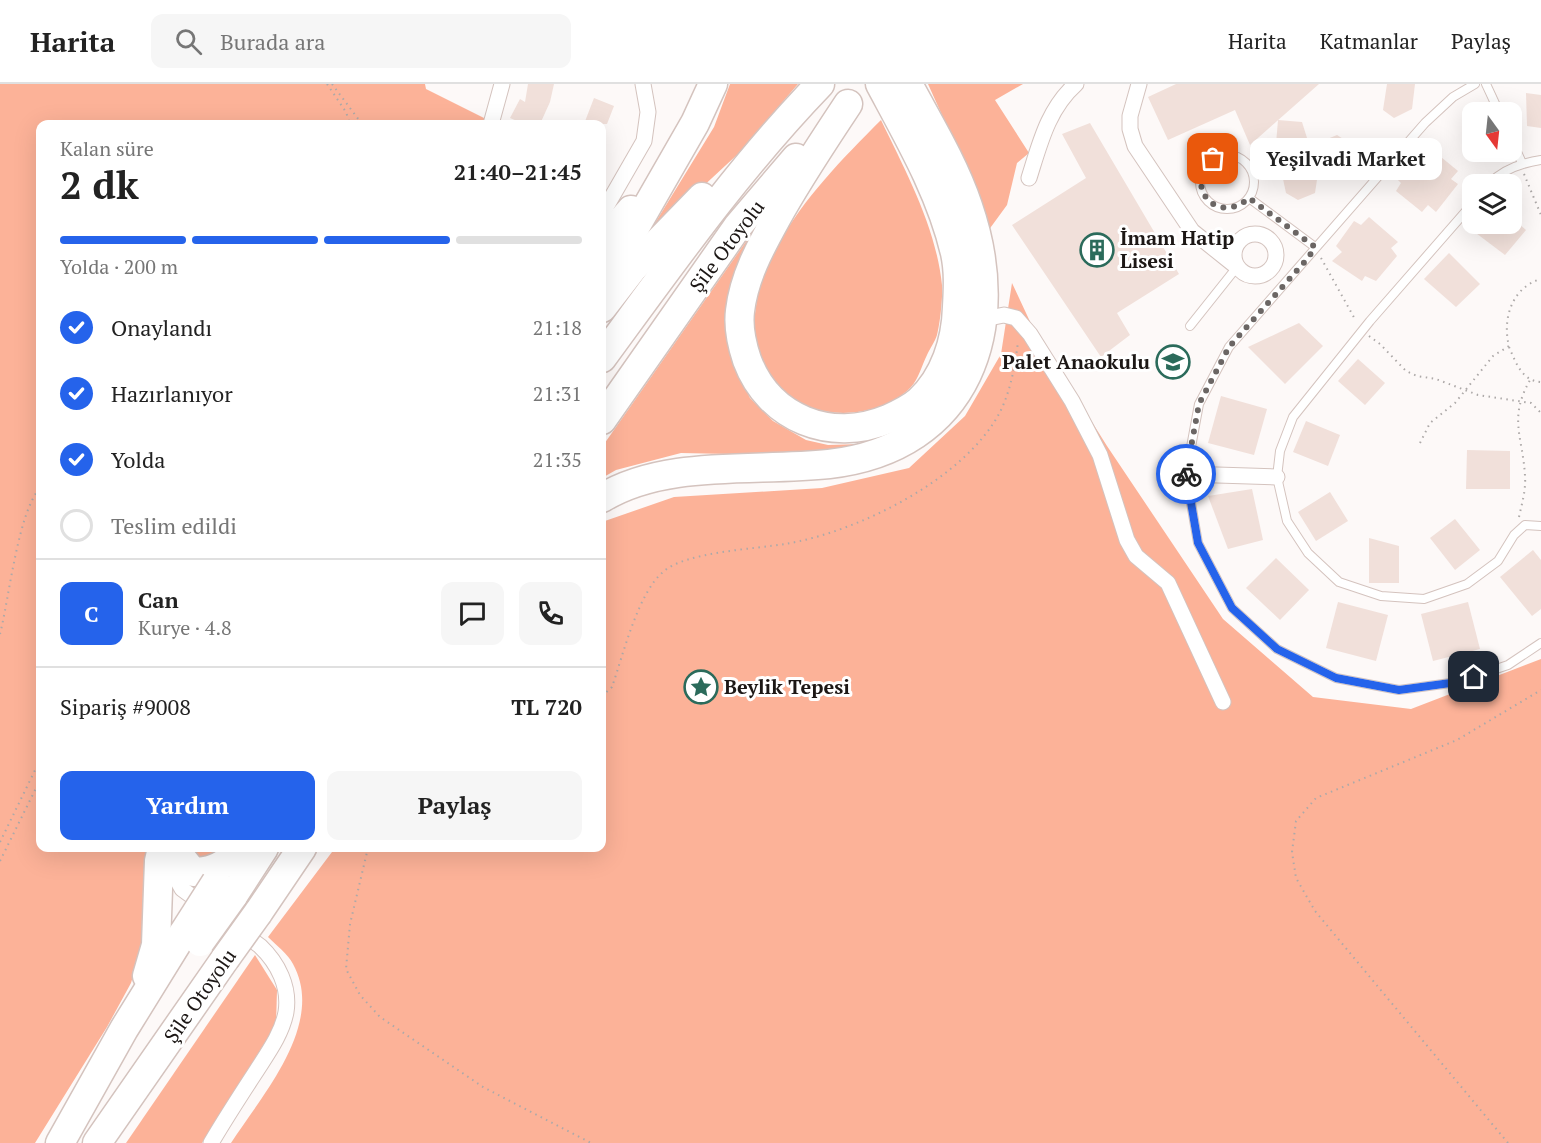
<!DOCTYPE html>
<html lang="tr">
<head>
<meta charset="utf-8">
<style>
  :root { --surface:#fff; --page:#f6f6f6; --text:#222; --muted:#767676; --line:#e0e0e0; --accent:#2563eb }
  body { margin:0; font-family:"PT Serif",serif; background:var(--page); color:var(--text); height:100vh; display:flex; flex-direction:column; font-size:22px; white-space:nowrap }
  * { box-sizing:border-box; margin:0 }
  p { font-size:20px; color:var(--muted) }
  .icon { flex:none; width:33px; height:33px; fill:none; stroke:currentColor; stroke-width:2; stroke-linecap:round; stroke-linejoin:round }
  .map { position:relative; flex:1; overflow:hidden }
  .panel { position:absolute; left:36px; top:36px; width:570px; height:732px; display:flex; flex-direction:column; background:var(--surface); border-radius:12px; box-shadow:0 6px 24px #0002 }
  .panel>* { flex:none }
  .needle { width:39px; rotate:165deg }
  .fabs { position:absolute; left:1462px; top:18px; display:grid; gap:12px }
  .fabs a { display:grid; place-items:center; width:60px; height:60px; border-radius:12px; background:var(--surface); box-shadow:0 6px 24px #0002; font-size:30px }
  .pin { position:absolute; display:grid; place-items:center; width:51px; height:51px; color:#fff; margin:-26px; border-radius:12px; box-shadow:0 3px 9px #0006 }
  .courier { position:absolute; display:grid; place-items:center; width:60px; height:60px; margin:-30px; border:4px solid #2563eb; border-radius:50%; background:#fff; color:#222; box-shadow:0 2px 8px #0007 }
  .bubble { position:absolute; height:42px; border-radius:12px; background:var(--surface); box-shadow:0 6px 24px #0002; font-size:20px; font-weight:700; line-height:42px; text-align:center }
  .overview em { font-style:normal; font-weight:700 }
  .overview div { display:flex; flex-direction:column-reverse }
  .overview { display:flex; align-items:center; justify-content:space-between; height:102px; padding:0 24px }
  h1 { font-size:39px; font-weight:700; line-height:45px }
  .bar { display:grid; grid-template-columns:repeat(4,1fr); gap:9px 6px; align-content:center; height:72px; padding:0 24px }
  .bar i { height:8px; border-radius:4px; background:var(--line) }
  .bar .active { background:var(--accent) }
  .bar p { grid-column:span 4 }
  .line { display:flex; align-items:center; gap:15px; padding:0 24px; border-top:2px solid var(--line) }
  .line div { flex:1 }
  .round { display:grid; place-items:center; flex:none; width:63px; height:63px; border-radius:12px; background:var(--page) }
  ol { padding:0 24px; list-style:none }
  li { display:flex; align-items:center; gap:18px; height:66px }
  li p { margin-inline-start:auto }
  li .icon { padding:6px; border-radius:50%; background:var(--accent); color:#fff; stroke-width:4 }
  li:last-child { color:var(--muted) }
  li i { width:33px; height:33px; border:3px solid var(--line); border-radius:50% }
  .action { display:flex; gap:12px; margin-top:auto; padding:12px 24px }
  .action a { flex:1; height:69px; border-radius:12px; background:var(--accent); color:#fff; font-size:24px; font-weight:700; line-height:69px; text-align:center }
  .action a+a { background:var(--page); color:var(--text) }
  header { display:flex; align-items:center; gap:36px; box-sizing:border-box; height:84px; padding:0 30px; background:var(--surface); border-bottom:2px solid var(--line) }
  header strong { font-size:28px }
  nav { display:flex; gap:33px; margin-inline-start:auto; font-size:21px }
  .search { width:420px; height:54px; background:var(--page); display:flex; align-items:center; gap:15px; box-sizing:border-box; padding:0 21px; border-radius:12px; color:var(--muted); font-size:22px }
  .map>svg:first-child { display:block }
  .green { fill:#fcb298 }
  .building { fill:#f1e0da }
  .lines { fill:none; stroke-linecap:round; stroke-linejoin:round }
  .lane-casing { stroke:#d4c3be; stroke-width:10 }
  .street-casing { stroke:#d4c3be; stroke-width:17 }
  .highway-casing { stroke:#d4c3be; stroke-width:31 }
  .path { stroke:#ada9a8; stroke-width:2; stroke-dasharray:1.5 4.5; stroke-linecap:butt }
  .lane { stroke:#fff; stroke-width:8 }
  .street { stroke:#fff; stroke-width:15 }
  .highway { stroke:#fff; stroke-width:28 }
  .highway-bridge-casing { stroke:#d4c3be; stroke-width:31; stroke-linecap:butt }
  .highway-bridge { stroke:#fff; stroke-width:28 }
  .done { stroke:#6b6664; stroke-width:6; stroke-dasharray:0 10.8 }
  .route { stroke:#2563eb; stroke-width:8 }
  .labels { text-anchor:middle; stroke-width:6; stroke-linejoin:round; paint-order:stroke }
  .poi-label { font-size:20px; font-weight:bold; fill:#1c1715; stroke:#fff; text-anchor:start }
  .street-label { font-size:20px; fill:#1c1715; stroke:#fff }
</style>
</head>
<body>
<header>
<strong>Harita</strong>
<div class="search"><svg class="icon" aria-label="search" viewBox="0 0 24 24"><circle cx="10" cy="10" r="6"/><path d="M15 15l6 6"/></svg>Burada ara</div>
<nav><a>Harita</a><a>Katmanlar</a><a>Paylaş</a></nav>
</header>
<div class="map">
<svg width="1541" height="1059" viewBox="0 0 1541 1059">
  <rect width="100%" height="100%" fill="#fdf9f8"/>
  <g class="green">
    <path d="M0,0H425L426,5L486,35L483,40H40V764H149L145,774L144,856L131,899L107,943L35,1059H0Z"/>
    <path d="M730,0H798L739,69L644,157L714,43Z"/>
    <path d="M928,0H1023L995,16L1029,69L1017,79L1007,121L988,147L955,60Z"/>
    <path d="M881,36C906,88 936,143 942,201C943,212 940,240 937,251C935,258 930,264 927,271C922,281 918,296 911,303C875,341 794,337 766,292C747,261 754,219 765,186C767,178 773,169 777,162C804,114 842,75 881,36Z"/>
    <path d="M766,129L734,193L725,236L734,279L750,314L773,337L806,356L828,361L862,360L816,372L681,369L616,386L602,394V363Z"/>
    <path d="M1012,199L1033,244L1107,362L1223,535L1313,613L1411,625L1541,575V1059H231C262,1011 326,940 293,880C288,870 276,861 268,853L335,764H602V438L674,413L822,404L909,384L965,332L1001,270Z"/>
    <path d="M186,764H231L204,779Z"/>
    <path d="M255,871L277,906L276,941L202,1059H126Z"/>
  </g>
  <g class="building">
    <path d="M528,0H554L550,18L540,40H524L510,34L520,15L525,18Z"/>
    <path d="M1176,0H1319L1250,61L1235,26L1168,56L1148,13Z"/>
    <path d="M1387,0H1415L1412,25L1394,34L1383,26Z"/>
    <path d="M1526,9L1541,11V44L1527,42Z"/>
    <path d="M594,14L614,22L607,40H584Z"/>
    <path d="M1278,36L1302,38L1307,54L1320,58L1337,51L1354,62L1356,70L1346,83L1325,84L1318,89L1315,109L1298,116L1286,109L1283,95L1293,81L1290,70L1276,60Z"/>
    <path d="M1090,39L1179,190L1117,229L1130,251L1101,273L1012,141L1086,94L1062,50Z"/>
    <path d="M1417,64L1424,70L1430,64L1458,87L1451,95L1458,100L1436,128L1428,121L1422,128L1396,107L1401,99L1394,92Z"/>
    <path d="M1369,133L1398,158L1391,164L1397,172L1376,197L1365,192L1362,197L1332,177L1342,168L1336,162L1354,137L1361,141Z"/>
    <path d="M1464,140H1519L1526,146L1505,171Z"/>
    <path d="M1449,169L1480,200L1456,223L1424,195Z"/>
    <path d="M1299,239L1323,262L1285,300L1248,263Z"/>
    <path d="M1358,275L1385,299L1365,321L1338,297Z"/>
    <path d="M1221,312L1267,325L1254,371L1208,359Z"/>
    <path d="M1306,337L1340,351L1328,382L1293,368Z"/>
    <path d="M1467,366L1510,367V405H1466Z"/>
    <path d="M1252,405L1263,456L1228,465L1208,412Z"/>
    <path d="M1330,408L1348,437L1316,457L1298,428Z"/>
    <path d="M1455,435L1480,466L1455,486L1430,454Z"/>
    <path d="M1369,454L1399,462V499H1369Z"/>
    <path d="M1533,466L1541,476V525L1532,532L1500,493Z"/>
    <path d="M1276,474L1309,506L1280,536L1246,504Z"/>
    <path d="M1338,518L1388,531L1376,577L1326,564Z"/>
    <path d="M1468,518L1480,565L1433,577L1421,530Z"/>
  </g>
  <g class="lines">
    <defs>
      <g id="lane">
        <path d="M1475,0L1453,13L1425,39L1229,263L1199,320L1186,390L1198,459L1232,524L1277,565L1336,594L1399,606L1458,598L1508,581L1541,559"/>
        <path d="M1486,0L1499,28"/>
        <path d="M1512,57L1522,79"/>
        <circle cx="1227" cy="98" r="27"/>
        <path d="M1489,100C1503,85 1521,79 1541,76"/>
        <path d="M1249,114L1315,163"/>
        <path d="M1473,119L1370,237L1293,333L1280,367L1277,393L1287,437L1308,469L1339,498L1381,512L1424,515L1467,500L1498,477L1514,451L1525,441L1541,442"/>
        <path d="M1190,242L1237,183"/>
      </g>
      <g id="street">
        <path d="M1139,0L1130,32V45L1135,62L1192,147L1237,183"/>
        <path d="M491,40L502,0"/>
        <path d="M1029,94C1040,59 1048,25 1076,0"/>
        <path d="M602,130L644,57L648,28L643,0"/>
        <circle cx="1255" cy="171" r="21"/>
        <path d="M984,235L1004,231L1016,234L1030,250L1072,317L1100,371L1127,456L1136,472L1168,499L1223,618"/>
        <path d="M1186,390L1277,393"/>
        <path d="M166,771V776L182,805L260,862C278,879 290,903 286,928C282,950 267,970 255,989C240,1012 225,1035 211,1059"/>
      </g>
      <g id="highway">
        <path d="M848,20C823,58 798,95 776,135C760,164 744,193 740,227C738,243 742,261 747,276C769,335 831,359 888,335C899,330 910,325 919,317C945,293 956,257 957,223C958,205 959,187 955,169C941,109 909,54 880,0"/>
        <path d="M602,159L631,126"/>
        <path d="M602,201L695,39L713,0"/>
        <path d="M602,224L633,184L702,113"/>
        <path d="M602,274C671,180 738,85 820,0"/>
        <path d="M602,336L738,142L796,74"/>
        <path d="M602,414C666,375 756,388 829,380C969,364 1010,244 968,122C954,80 929,39 908,0"/>
        <path d="M177,764L180,772L193,788C210,788 220,783 233,773"/>
        <path d="M233,812L264,764"/>
        <path d="M258,829L302,764"/>
        <path d="M147,892L156,861L159,777L162,764"/>
        <path d="M60,1059L124,945L184,848"/>
        <path d="M97,1059L225,875"/>
      </g>
    </defs>
    <use href="#lane" class="lane-casing"/>
    <use href="#street" class="street-casing"/>
    <use href="#highway" class="highway-casing"/>
    <g class="path">
      <path d="M327,0L346,28L350,40"/>
      <path d="M332,0L362,40"/>
      <path d="M1524,90L1541,131"/>
      <path d="M1321,174L1356,237"/>
      <path d="M1369,252L1380,260L1406,287L1417,292L1436,295L1478,311L1531,319L1541,329"/>
      <path d="M1509,263C1516,279 1522,297 1541,298"/>
      <path d="M1420,359L1430,339L1455,319L1493,272L1509,262C1502,235 1512,203 1541,195"/>
      <path d="M1519,433C1522,419 1526,406 1525,392C1523,353 1508,335 1530,296"/>
      <path d="M0,550C9,515 18,428 40,404"/>
      <path d="M602,612L612,603C623,571 638,509 663,488C684,468 755,465 785,460C858,448 965,395 1000,328C1011,306 1015,281 1018,258"/>
      <path d="M0,758L40,676"/>
      <path d="M368,764L350,840L346,885L360,911L380,933L483,1003L591,1059"/>
      <path d="M0,777L40,696"/>
      <path d="M1508,1059L1315,827L1296,794L1292,768L1296,737L1316,714L1457,656L1541,606"/>
    </g>
    <use href="#lane" class="lane"/>
    <use href="#street" class="street"/>
    <use href="#highway" class="highway"/>
    <defs>
      <g id="highway-bridge">
        <path d="M184,848L216,798"/>
        <path d="M200,858L233,812"/>
        <path d="M225,875L258,829"/>
      </g>
    </defs>
    <use href="#highway-bridge" class="highway-bridge-casing"/>
    <use href="#highway-bridge" class="highway-bridge"/>
  </g>
  <g class="lines">
    <path class="done" d="M1186,390L1199,320L1229,263L1308,174L1315,163L1249,114C1218,142 1182,103 1213,75"/>
    <path class="route" d="M1186,390L1198,459L1232,524L1277,565L1336,594L1399,606L1458,598L1474,593"/>
  </g>
  <defs>
    <symbol id="building-ring" viewBox="-11 -11 22 22"><circle r="9.5" fill="#fff" stroke="#2b6b5b" stroke-width="1.5"/><path d="M-4-6H4V6H1V3H-1V6H-4ZM-2.5-4.3h1.7v1.8h-1.7ZM.8-4.3h1.7v1.8H.8ZM-2.5-1h1.7V.8h-1.7ZM.8-1h1.7V.8H.8Z" fill="#2b6b5b"/></symbol>
    <symbol id="school-ring" viewBox="-11 -11 22 22"><circle r="9.5" fill="#fff" stroke="#2b6b5b" stroke-width="1.5"/><path d="M0-5L7-2L0 1L-7-2ZM-4 1L0 2.5L4 1V4Q0 6-4 4Z" fill="#2b6b5b"/></symbol>
    <symbol id="sight-ring" viewBox="-11 -11 22 22"><circle r="9.5" fill="#fff" stroke="#2b6b5b" stroke-width="1.5"/><path d="M0-6L1.8-2.2L6-1.7L2.9 1.2L3.7 5.4L0 3.3L-3.7 5.4L-2.9 1.2L-6-1.7L-1.8-2.2Z" fill="#2b6b5b"/></symbol>
  </defs>
  <g fill-rule="evenodd">
    <use href="#building-ring" x="1078" y="147" width="38" height="38"/>
    <use href="#school-ring" x="1154" y="259" width="38" height="38"/>
    <use href="#sight-ring" x="682" y="584" width="38" height="38"/>
  </g>
  <g class="labels">
    <g class="poi-label">
      <text x="1120" y="161">İmam Hatip<tspan x="1120" dy="23">Lisesi</tspan></text>
      <text x="1150" y="285" text-anchor="end">Palet Anaokulu</text>
      <text x="724" y="610">Beylik Tepesi</text>
    </g>
    <g class="street-label">
      <text transform="translate(727 162) rotate(-53)" y="7">Şile Otoyolu</text>
      <text transform="translate(200 912) rotate(-55)" y="7">Şile Otoyolu</text>
    </g>
  </g>
</svg>
<div class="fabs">
<a><svg class="needle" viewBox="-14 -14 28 28"><path d="M0-13l5 13h-10z" fill="#e53935"/><path d="M0 13l5-13h-10z" fill="#767676"/></svg></a>
<a><svg class="icon" aria-label="layers" viewBox="0 0 24 24"><path d="M12 4l9 5-9 5-9-5zM3 14l9 5 9-5"/></svg></a>
</div>
<div class="pin" style="left:1213px;top:75px;background:#ea580c"><svg class="icon" aria-label="bag" viewBox="0 0 24 24"><path d="M5 8h14l-1 12H6zM9 8a3 3 0 0 1 6 0"/></svg></div>
<div class="pin" style="left:1474px;top:593px;background:#1f2937"><svg class="icon" aria-label="home" viewBox="0 0 24 24"><path d="M3 11l9-7 9 7M6 9v11h12V9"/></svg></div>
<div class="courier" style="left:1186px;top:390px"><svg class="icon" aria-label="bike" viewBox="0 0 24 24"><circle cx="6" cy="16" r="4"/><circle cx="18" cy="16" r="4"/><path d="M6 16l4-8h5l3 8M10 8l3 8H6M13 5h3"/></svg></div>
<div class="bubble" style="left:1250px;top:54px;width:192px">Yeşilvadi Market</div>
<section class="panel">
<div class="overview"><div><h1>2 dk</h1><p>Kalan süre</p></div><em>21:40–21:45</em></div>
<div class="bar"><i class="active"></i><i class="active"></i><i class="active"></i><i></i><p>Yolda · 200 m</p></div>
<ol>
<li><svg class="icon" aria-label="check" viewBox="0 0 24 24"><path d="M5 12l5 5 9-10"/></svg>Onaylandı<p>21:18</p></li>
<li><svg class="icon" aria-label="check" viewBox="0 0 24 24"><path d="M5 12l5 5 9-10"/></svg>Hazırlanıyor<p>21:31</p></li>
<li><svg class="icon" aria-label="check" viewBox="0 0 24 24"><path d="M5 12l5 5 9-10"/></svg>Yolda<p>21:35</p></li>
<li><i></i>Teslim edildi</li>
</ol>
<div class="line" style="height:108px"><b class="round" style="background:var(--accent);color:#fff">C</b><div><b>Can</b><p>Kurye · 4.8</p></div><a class="round"><svg class="icon" aria-label="chat" viewBox="0 0 24 24"><path d="M4 5h16v11H9l-5 4z"/></svg></a><a class="round"><svg class="icon" aria-label="phone" viewBox="0 0 24 24"><path d="M5 4h4l2 5-3 2q2 4 5 5l2-3 5 2v4C11 20 4 13 5 4z"/></svg></a></div>
<div class="line" style="height:78px"><div>Sipariş #9008</div><b>TL 720</b></div>
<div class="action"><a>Yardım</a><a>Paylaş</a></div>
</section>
</div>
</body>
</html>
